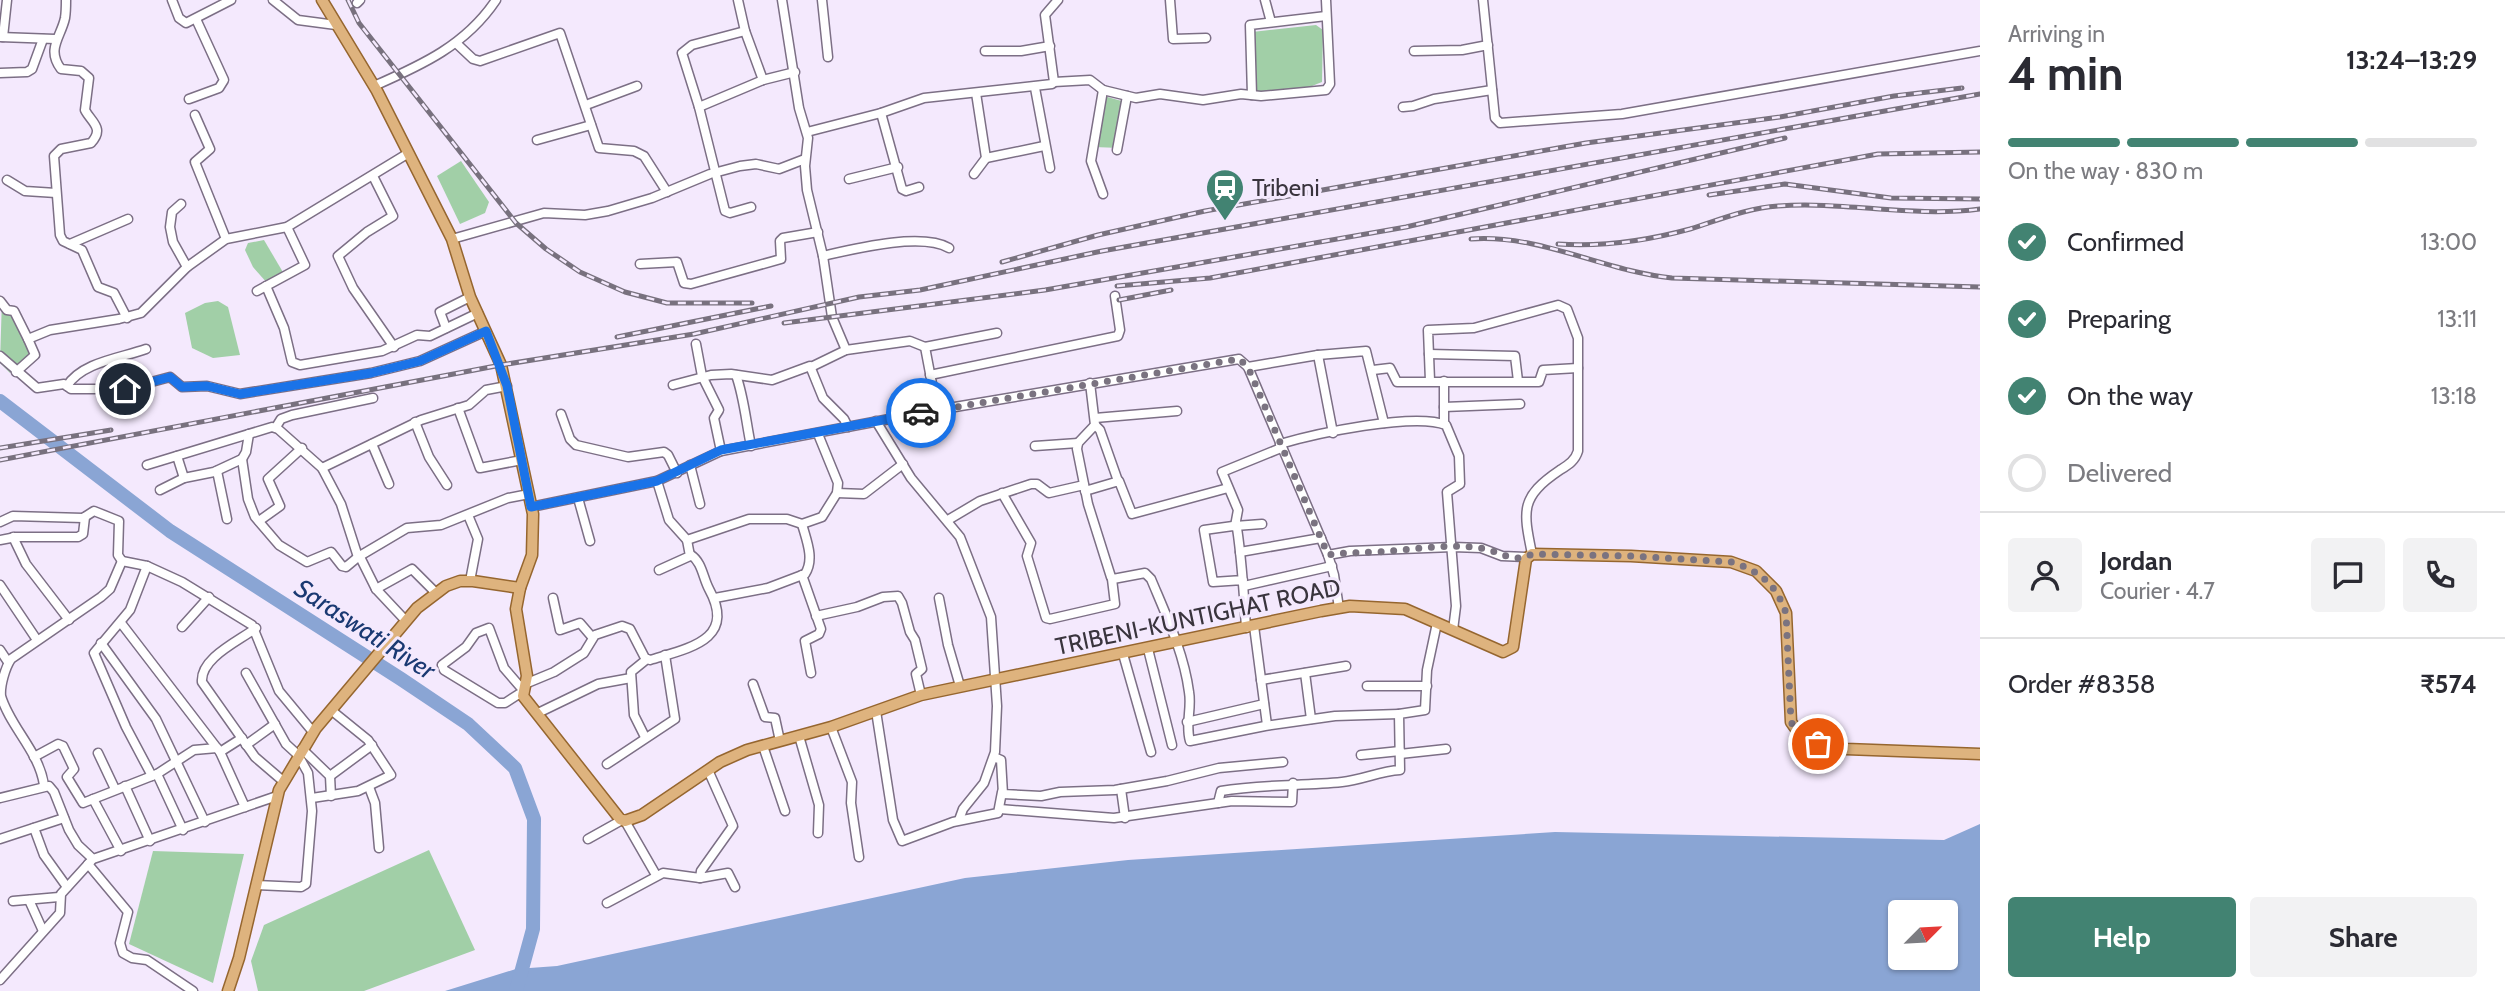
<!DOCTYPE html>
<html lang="en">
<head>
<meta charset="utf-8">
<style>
  :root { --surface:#fff; --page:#f2f2f3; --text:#2b2b33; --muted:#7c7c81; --line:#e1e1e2; --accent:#428372 }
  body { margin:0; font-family:Cabin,sans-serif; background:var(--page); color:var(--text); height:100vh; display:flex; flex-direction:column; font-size:26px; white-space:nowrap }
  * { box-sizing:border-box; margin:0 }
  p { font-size:23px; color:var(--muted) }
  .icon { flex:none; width:38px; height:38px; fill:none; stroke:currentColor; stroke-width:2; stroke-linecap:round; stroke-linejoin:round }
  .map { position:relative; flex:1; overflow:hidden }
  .sheet { display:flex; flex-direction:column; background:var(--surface); width:525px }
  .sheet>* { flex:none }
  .needle { width:46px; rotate:66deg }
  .buttons { position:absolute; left:1888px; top:900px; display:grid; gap:14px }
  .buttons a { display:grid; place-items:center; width:70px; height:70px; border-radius:7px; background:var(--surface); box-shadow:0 2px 5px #0004; font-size:35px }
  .pin { position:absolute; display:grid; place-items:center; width:60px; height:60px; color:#fff; margin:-30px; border:4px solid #fff; border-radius:50%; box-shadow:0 2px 7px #0007 }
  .courier { position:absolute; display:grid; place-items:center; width:70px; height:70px; margin:-35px; border:5px solid #1a73e8; border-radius:50%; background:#fff; color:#222; box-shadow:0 2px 9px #0007 }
  .head em { font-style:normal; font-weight:700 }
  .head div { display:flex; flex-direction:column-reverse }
  .head { display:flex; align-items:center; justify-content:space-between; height:119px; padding:0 28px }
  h1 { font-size:46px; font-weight:700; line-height:52px }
  .bar { display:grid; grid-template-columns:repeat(4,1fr); gap:10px 7px; align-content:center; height:84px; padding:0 28px }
  .bar i { height:9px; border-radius:5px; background:var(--line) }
  .bar .on { background:var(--accent) }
  .bar p { grid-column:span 4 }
  .line { display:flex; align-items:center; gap:18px; padding:0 28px; border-top:2px solid var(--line) }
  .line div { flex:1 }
  .round { display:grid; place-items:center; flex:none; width:74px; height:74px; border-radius:7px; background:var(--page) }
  ol { padding:0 28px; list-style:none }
  li { display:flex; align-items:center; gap:21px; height:77px }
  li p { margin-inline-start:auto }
  li .icon { padding:7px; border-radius:50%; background:var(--accent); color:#fff; stroke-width:4 }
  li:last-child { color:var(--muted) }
  li i { width:38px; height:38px; border:4px solid var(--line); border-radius:50% }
  .action { display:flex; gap:14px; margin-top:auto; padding:14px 28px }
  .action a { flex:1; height:80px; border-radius:7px; background:var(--accent); color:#fff; font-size:28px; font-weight:700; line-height:80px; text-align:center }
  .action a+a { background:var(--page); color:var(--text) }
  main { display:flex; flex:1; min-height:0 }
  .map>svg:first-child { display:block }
  .green { fill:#a1cfa7 }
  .water { fill:#8aa5d4; fill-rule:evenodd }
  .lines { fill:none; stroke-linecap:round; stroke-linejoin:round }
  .river { stroke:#8aa5d4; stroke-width:14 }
  .minor-casing { stroke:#7c6f85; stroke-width:11 }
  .major-casing { stroke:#96662f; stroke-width:13 }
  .minor { stroke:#fff; stroke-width:8 }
  .major { stroke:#deb37e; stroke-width:10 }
  .rail-casing { stroke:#78717e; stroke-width:5 }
  .rail { stroke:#f4e9fd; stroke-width:2.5; stroke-dasharray:8; stroke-linecap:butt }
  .done { stroke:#7a7380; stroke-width:7; stroke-dasharray:0 12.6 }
  .route { stroke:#1a73e8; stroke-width:9 }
  .labels { text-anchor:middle; stroke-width:6; stroke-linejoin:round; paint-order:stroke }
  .poi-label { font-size:24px; fill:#39343d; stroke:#f4e9fd; text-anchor:start }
  .street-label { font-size:24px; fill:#39343d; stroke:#f4e9fd }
  .water-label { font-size:26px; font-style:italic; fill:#1a3972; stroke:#f4e9fd }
</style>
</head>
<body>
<main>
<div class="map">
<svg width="1980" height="991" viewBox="0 0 1980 991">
  <rect width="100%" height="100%" fill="#f4e9fd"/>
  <g class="green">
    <path d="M1316,25L1323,30L1322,82C1301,91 1273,100 1251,91L1252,32Z"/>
    <path d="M1104,96L1125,102L1120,148L1094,147Z"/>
    <path d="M461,161L489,202L485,213L460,224L437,176Z"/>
    <path d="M264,240L284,274L268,284L253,267L245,250L248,243Z"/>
    <path d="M2,298L35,353L10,373L0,363Z"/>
    <path d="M218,301L228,307L240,355L213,358L192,348L185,313L205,303Z"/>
    <path d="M429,850L475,950L364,991H258L251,961L264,925Z"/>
    <path d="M153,851L244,854L213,983L129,944Z"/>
  </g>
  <path class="water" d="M1980,824V991H445L516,969L557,966L965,878L1128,860L1555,832L1944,840ZM1900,912H1946V957H1900Z"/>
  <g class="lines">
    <path class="river" d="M0,401L170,531L401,679L468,724L515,768L534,819L533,929L516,991"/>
    <defs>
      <g id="minor">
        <path d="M66,0C66,6 66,12 65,18C61,37 46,49 61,69L81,71L89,78L85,110C91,122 105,128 91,143L61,149L54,156L60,235L63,241L82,250L98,287L114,293L127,318"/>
        <path d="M172,0L179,18L186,23L231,0"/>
        <path d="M273,0L298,20L336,25"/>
        <path d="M738,0L745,31"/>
        <path d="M782,0L799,108L808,138L805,166L807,190L823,256L832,317L846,350"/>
        <path d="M822,0L828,57"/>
        <path d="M1170,0L1173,39L1206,38"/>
        <path d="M1265,0L1271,22"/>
        <path d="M1483,0L1495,118L1500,123L1622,114L1980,51"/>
        <path d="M357,3L360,0"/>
        <path d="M0,37L55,39"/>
        <path d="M3,37L7,0"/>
        <path d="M456,43L473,59L480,61L560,33L599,148L634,151L644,156L667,192"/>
        <path d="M985,51H1021L1050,46"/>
        <path d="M1414,51L1462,50L1488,45"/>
        <path d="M0,73L27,72L32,69L43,39"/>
        <path d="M1054,82L1090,80L1103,90L1136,98L1160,94L1203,100L1241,94L1261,96L1326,90L1330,84L1326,0"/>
        <path d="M374,86C422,65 466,45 496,0"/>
        <path d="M1035,88L1050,168"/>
        <path d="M1252,95L1250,25L1326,16"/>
        <path d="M189,99L219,88L224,80L196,19"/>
        <path d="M586,105L637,86"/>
        <path d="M699,107L763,80L795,72"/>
        <path d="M1403,107L1413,106L1434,99L1492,90"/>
        <path d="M881,113L902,189L906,191L919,187"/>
        <path d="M195,115L210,149L195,162L226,239"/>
        <path d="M807,132L881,113L924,98L1052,84L1054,82L1045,15L1058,0"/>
        <path d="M537,140L591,125"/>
        <path d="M1117,150L1127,96"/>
        <path d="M986,158L1044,146"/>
        <path d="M974,174L986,158L976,93"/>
        <path d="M373,176L393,216L367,232L338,256L353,288L394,347"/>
        <path d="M849,179L898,167"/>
        <path d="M7,180L25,191L56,193"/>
        <path d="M1103,194L1091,161L1103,90"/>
        <path d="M181,204L172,212L170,227L173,242L187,267"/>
        <path d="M751,207L730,213L725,211L699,107L682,53L692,45L745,31L763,80"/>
        <path d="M452,239L544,213L585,215L608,211L652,198L710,174L740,166L756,164L779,169L805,159"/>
        <path d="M70,244L128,219"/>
        <path d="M823,256C854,249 921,232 949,248"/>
        <path d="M640,264L677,262L684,283L691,284L781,259L780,241L783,238L818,232"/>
        <path d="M266,286L284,328L292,362L300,365L382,351L417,335L430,336L478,313"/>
        <path d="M257,291L305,265L287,227"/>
        <path d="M0,301L7,310L14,311L28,339L50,330L119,319L141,313L187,267L226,239L287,227L407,154"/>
        <path d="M446,328L440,312L470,297"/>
        <path d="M696,344L702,376L719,410L714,418L721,451"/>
        <path d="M1429,354L1515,356L1518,381"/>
        <path d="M1318,355L1333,433"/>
        <path d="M0,356L37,388L64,384L71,389H125L170,377L182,387L207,386L240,394L371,373L420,361L486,331"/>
        <path d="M811,367L846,350L910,341L925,347"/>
        <path d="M1248,367L1318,355L1366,351L1384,423"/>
        <path d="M1373,370L1390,368L1397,382H1539L1543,370L1578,368"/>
        <path d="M16,372L35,355L28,339"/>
        <path d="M736,375C744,397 746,422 751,446"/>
        <path d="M930,375L1118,336L1120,330L1115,296"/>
        <path d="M1430,381L1428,330L1474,328L1558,305L1567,309L1578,338V451C1575,461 1568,465 1560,470C1520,497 1523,510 1532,554"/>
        <path d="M1090,383L1095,425L1078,443L1077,449L1088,504L1111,577L1113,579L1145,573L1151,579C1166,615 1184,653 1189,692C1192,709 1185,724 1190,741L1265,726L1335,716L1399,714"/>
        <path d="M673,385L711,375L731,374L772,380L810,366L823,398L844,419L848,427"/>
        <path d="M67,386C82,362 121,358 146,349"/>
        <path d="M1444,407L1520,404"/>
        <path d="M458,408L480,468L522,460"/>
        <path d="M937,410L925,347L997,333"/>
        <path d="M561,414L570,439L576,445L628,457L664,452L668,455L677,473"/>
        <path d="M1095,418L1177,411"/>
        <path d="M876,421L911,478L960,537L991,617L997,706L995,752L984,783L963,809L959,820"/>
        <path d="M415,422L429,457L447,485"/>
        <path d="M1444,424V381"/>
        <path d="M1095,425L1100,430L1118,481"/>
        <path d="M276,427L281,419L292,415L373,398"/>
        <path d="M372,444L389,484"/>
        <path d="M1280,444C1314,434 1414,412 1446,425L1459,456L1460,484L1447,492L1456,606L1453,630"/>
        <path d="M1035,446L1078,443"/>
        <path d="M177,456L184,478"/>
        <path d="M242,459L248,499L255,517L279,545L307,562L331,552L342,566L346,567L358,557"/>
        <path d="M147,465L272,427L278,429L322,468L341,504L358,557L407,528L441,525L508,498L529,494"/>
        <path d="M690,465L700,504"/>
        <path d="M322,468L421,420L469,405L486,390L507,386"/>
        <path d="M217,471L227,519"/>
        <path d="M657,481L669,520L687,540L749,519H787L802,524L822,517L837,493L838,483L818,434"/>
        <path d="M160,490L184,478L214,472L242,459L246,452L249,434"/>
        <path d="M1085,491L1119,481L1132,514L1228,488"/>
        <path d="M837,493L864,494L903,464"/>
        <path d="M1002,493L1031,543L1027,556L1046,618L1050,619L1115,604L1112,579"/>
        <path d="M578,498L590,541"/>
        <path d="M531,507L657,481L721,451L937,410L1239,359L1248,367L1328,555L1334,575L1339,608"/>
        <path d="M468,515L478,539L470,581"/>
        <path d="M948,520L980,501L1031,484H1037L1049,493L1084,485"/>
        <path d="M259,521L280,506L268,479L302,448"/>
        <path d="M0,522L13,516L83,518L94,511L119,521L118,555L122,561"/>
        <path d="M1262,524L1235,526L1238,510L1222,472L1281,448"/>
        <path d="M13,537L26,564L69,620"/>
        <path d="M0,540L16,537H78L83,534L85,517"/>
        <path d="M1240,552L1321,538"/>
        <path d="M1328,555L1350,551L1453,547L1481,548L1502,556L1527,557"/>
        <path d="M360,557L376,589L406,621"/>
        <path d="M147,566L130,610L94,653L126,727L152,776"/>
        <path d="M659,570L690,556L687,540"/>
        <path d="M802,575L821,629L819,634L805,641L811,673"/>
        <path d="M1243,580L1213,582L1204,530L1233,526L1237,528C1242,561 1244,594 1246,628"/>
        <path d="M0,585L37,640"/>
        <path d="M1244,586L1332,566"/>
        <path d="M376,589L412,569L436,593"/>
        <path d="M553,598L560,630L580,623L592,637"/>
        <path d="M715,598L768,588L805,574C815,559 806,539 802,524"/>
        <path d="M939,598L948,645L960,686"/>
        <path d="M816,616L857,607L883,597L898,596L902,603L910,632L915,640L922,669L916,674L921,695"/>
        <path d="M121,623L220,752L245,807"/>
        <path d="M1254,626L1267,725"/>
        <path d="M182,627L209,597"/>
        <path d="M256,628C239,641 200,658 202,682L255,757L283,781"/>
        <path d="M101,643L156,719L205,822"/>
        <path d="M1148,649L1172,745"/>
        <path d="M0,650L8,662"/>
        <path d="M1123,654L1151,752"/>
        <path d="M246,673L286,744L298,755L308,773L312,811L306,884L301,887L256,885"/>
        <path d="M1305,673L1311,719"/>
        <path d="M1261,680L1346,666"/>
        <path d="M525,684L554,672L584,653L595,635L622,626L630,629L645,658L650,660C689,648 737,640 709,589C703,578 702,562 691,555"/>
        <path d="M753,684L765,717L775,718L780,741"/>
        <path d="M1367,686H1427"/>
        <path d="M522,692L505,703H498L444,670L442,665L466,647L476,633L489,628L504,668L523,690"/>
        <path d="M876,711L893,820L902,841L953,822L998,813L1002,792"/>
        <path d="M538,713L598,684L631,678"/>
        <path d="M1187,722L1264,704"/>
        <path d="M831,727L852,782L851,803L859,857"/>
        <path d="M799,736L819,805L818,833"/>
        <path d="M645,737L634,715L631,672L647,659"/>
        <path d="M246,745L275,724"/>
        <path d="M763,746L785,811"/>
        <path d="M302,749L330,776L331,796"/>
        <path d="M220,752L242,738"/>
        <path d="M98,753L115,789"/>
        <path d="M1400,754L1446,749"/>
        <path d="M1361,755L1400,751"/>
        <path d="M34,757L58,744L63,746L74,769L67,777L83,803L157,774L194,750L217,748"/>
        <path d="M994,757L1001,760L1003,794L1041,796L1060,792L1115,790L1167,781L1219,768L1283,762"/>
        <path d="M607,764L675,719L665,655"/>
        <path d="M157,774L183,830"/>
        <path d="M330,776L372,745"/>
        <path d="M44,785C39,751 10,727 1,696C0,686 5,668 11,659L101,597L110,589L122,561L147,566L182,582L252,625L279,691L313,732"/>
        <path d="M125,786L150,841"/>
        <path d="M369,787L375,803L379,848"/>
        <path d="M1121,789L1125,818"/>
        <path d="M0,798L49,786L54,792L69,830L78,845L93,859L277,796"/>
        <path d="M312,798L358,791L391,775L368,740L331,710"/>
        <path d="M93,799L121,851"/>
        <path d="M1218,803L1221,791C1262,784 1302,786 1342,782C1362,780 1380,771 1400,770L1399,714L1425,710L1427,670L1437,623"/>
        <path d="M1000,809L1114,818L1232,801L1292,802L1293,783"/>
        <path d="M625,821L656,875"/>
        <path d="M34,828L44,855L67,887"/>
        <path d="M0,839L64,818"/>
        <path d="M588,839L622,820"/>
        <path d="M88,864L128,912L120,943L123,953L132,958L147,960L193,991"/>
        <path d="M700,878L701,871L733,826L708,770"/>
        <path d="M29,900L43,931"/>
        <path d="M13,901L59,897"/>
        <path d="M607,903L663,873L700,878L728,873L735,887"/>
        <path d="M0,980L60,913L61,894L91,861"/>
      </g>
      <g id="major">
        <path d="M520,588L516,609L527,676L523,696L620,819L625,821L642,815L720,762L747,750L831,727L921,695L1321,611L1350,606L1405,609L1503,652L1513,647L1526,559L1532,554L1631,556L1731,562L1756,571L1776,591L1786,613L1791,722L1803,739L1846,749L1980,754"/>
        <path d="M228,991L239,958L279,790L316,728L417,608L446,586L460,581H473L520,588L532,555L533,514L501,365L470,297L452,239L377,91L322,0"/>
      </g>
    </defs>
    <use href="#minor" class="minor-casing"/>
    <use href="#major" class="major-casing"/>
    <use href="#minor" class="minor"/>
    <use href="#major" class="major"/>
    <defs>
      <g id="rail">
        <path d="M348,0L359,23L516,223L546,249L580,272L625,292L667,303H752"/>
        <path d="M1709,195L1785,184L1891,198L1980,199"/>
        <path d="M1471,239C1541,234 1603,271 1672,278L1980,287"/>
        <path d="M1558,244C1604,247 1646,241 1690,229C1719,220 1747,208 1778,206C1845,201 1912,218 1980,209"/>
        <path d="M1002,262L1098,235L1205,211L1586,143L1780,117L1894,96L1962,88"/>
        <path d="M1117,286L1210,278L1878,154L1980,152"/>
        <path d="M1119,300L1171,290"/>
        <path d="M784,323L1045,290L1406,227L1785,138"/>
        <path d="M617,337L771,306"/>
        <path d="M0,448L111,430"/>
        <path d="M0,460L501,365L694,334L859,297L920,290L1102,251L1980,94"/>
      </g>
    </defs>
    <use href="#rail" class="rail-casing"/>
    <use href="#rail" class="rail"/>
  </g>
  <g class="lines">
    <path class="done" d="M921,413L1239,359L1248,367L1328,555C1345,552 1360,553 1377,552C1411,550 1446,543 1480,548C1498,550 1514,565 1532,554L1630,556L1731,562C1760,571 1776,584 1786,613L1791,722L1803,739L1818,744"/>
    <path class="route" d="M125,389L170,377L182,387L207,386L240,394L371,373L420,361L486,331L507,386L531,507L657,481L721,450L921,413"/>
  </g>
  <defs>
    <symbol id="station-pin" viewBox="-11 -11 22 30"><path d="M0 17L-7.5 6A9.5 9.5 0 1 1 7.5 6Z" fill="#428372" stroke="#f4e9fd"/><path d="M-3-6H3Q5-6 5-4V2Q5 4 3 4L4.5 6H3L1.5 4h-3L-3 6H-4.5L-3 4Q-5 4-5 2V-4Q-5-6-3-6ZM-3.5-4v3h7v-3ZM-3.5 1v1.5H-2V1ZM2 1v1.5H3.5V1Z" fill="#fff"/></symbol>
  </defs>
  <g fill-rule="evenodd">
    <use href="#station-pin" x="1203" y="166" width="44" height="60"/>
  </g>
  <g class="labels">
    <g class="poi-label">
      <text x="1252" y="196">Tribeni</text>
    </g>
    <g class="street-label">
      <text transform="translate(1198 617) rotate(-12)" y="8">TRIBENI-KUNTIGHAT ROAD</text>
    </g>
    <g class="water-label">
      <text transform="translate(365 629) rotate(33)" y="9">Saraswati River</text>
    </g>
  </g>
</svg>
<div class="buttons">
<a><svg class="needle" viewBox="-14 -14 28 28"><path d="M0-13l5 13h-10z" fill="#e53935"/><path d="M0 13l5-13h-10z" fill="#7c7c81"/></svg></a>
</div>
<div class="pin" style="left:1818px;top:744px;background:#ea580c"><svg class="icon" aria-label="bag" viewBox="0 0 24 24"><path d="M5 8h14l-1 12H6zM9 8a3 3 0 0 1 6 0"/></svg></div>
<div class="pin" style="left:125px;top:389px;background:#1f2937"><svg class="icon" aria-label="home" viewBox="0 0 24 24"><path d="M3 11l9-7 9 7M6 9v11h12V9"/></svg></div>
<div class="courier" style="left:921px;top:413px"><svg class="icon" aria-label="car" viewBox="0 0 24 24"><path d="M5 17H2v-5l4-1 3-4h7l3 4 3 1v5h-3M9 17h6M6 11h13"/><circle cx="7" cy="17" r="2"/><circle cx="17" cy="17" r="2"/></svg></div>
</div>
<section class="sheet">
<div class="head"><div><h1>4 min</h1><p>Arriving in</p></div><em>13:24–13:29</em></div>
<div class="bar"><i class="on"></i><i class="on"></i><i class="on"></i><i></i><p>On the way · 830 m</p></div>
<ol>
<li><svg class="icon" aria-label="check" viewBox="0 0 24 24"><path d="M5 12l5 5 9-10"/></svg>Confirmed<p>13:00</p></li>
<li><svg class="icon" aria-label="check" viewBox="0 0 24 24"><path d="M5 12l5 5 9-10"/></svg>Preparing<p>13:11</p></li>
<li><svg class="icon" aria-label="check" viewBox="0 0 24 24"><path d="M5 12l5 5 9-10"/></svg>On the way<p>13:18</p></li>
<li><i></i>Delivered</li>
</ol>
<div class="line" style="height:126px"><a class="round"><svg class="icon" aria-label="person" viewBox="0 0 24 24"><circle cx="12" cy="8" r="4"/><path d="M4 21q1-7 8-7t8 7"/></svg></a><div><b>Jordan</b><p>Courier · 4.7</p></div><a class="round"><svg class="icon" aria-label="chat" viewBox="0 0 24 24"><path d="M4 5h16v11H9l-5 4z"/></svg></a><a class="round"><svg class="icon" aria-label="phone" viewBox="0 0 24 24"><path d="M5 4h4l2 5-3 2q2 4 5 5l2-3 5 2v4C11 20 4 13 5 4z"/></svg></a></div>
<div class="line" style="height:91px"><div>Order #8358</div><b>₹574</b></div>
<div class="action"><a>Help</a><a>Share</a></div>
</section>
</main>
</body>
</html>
